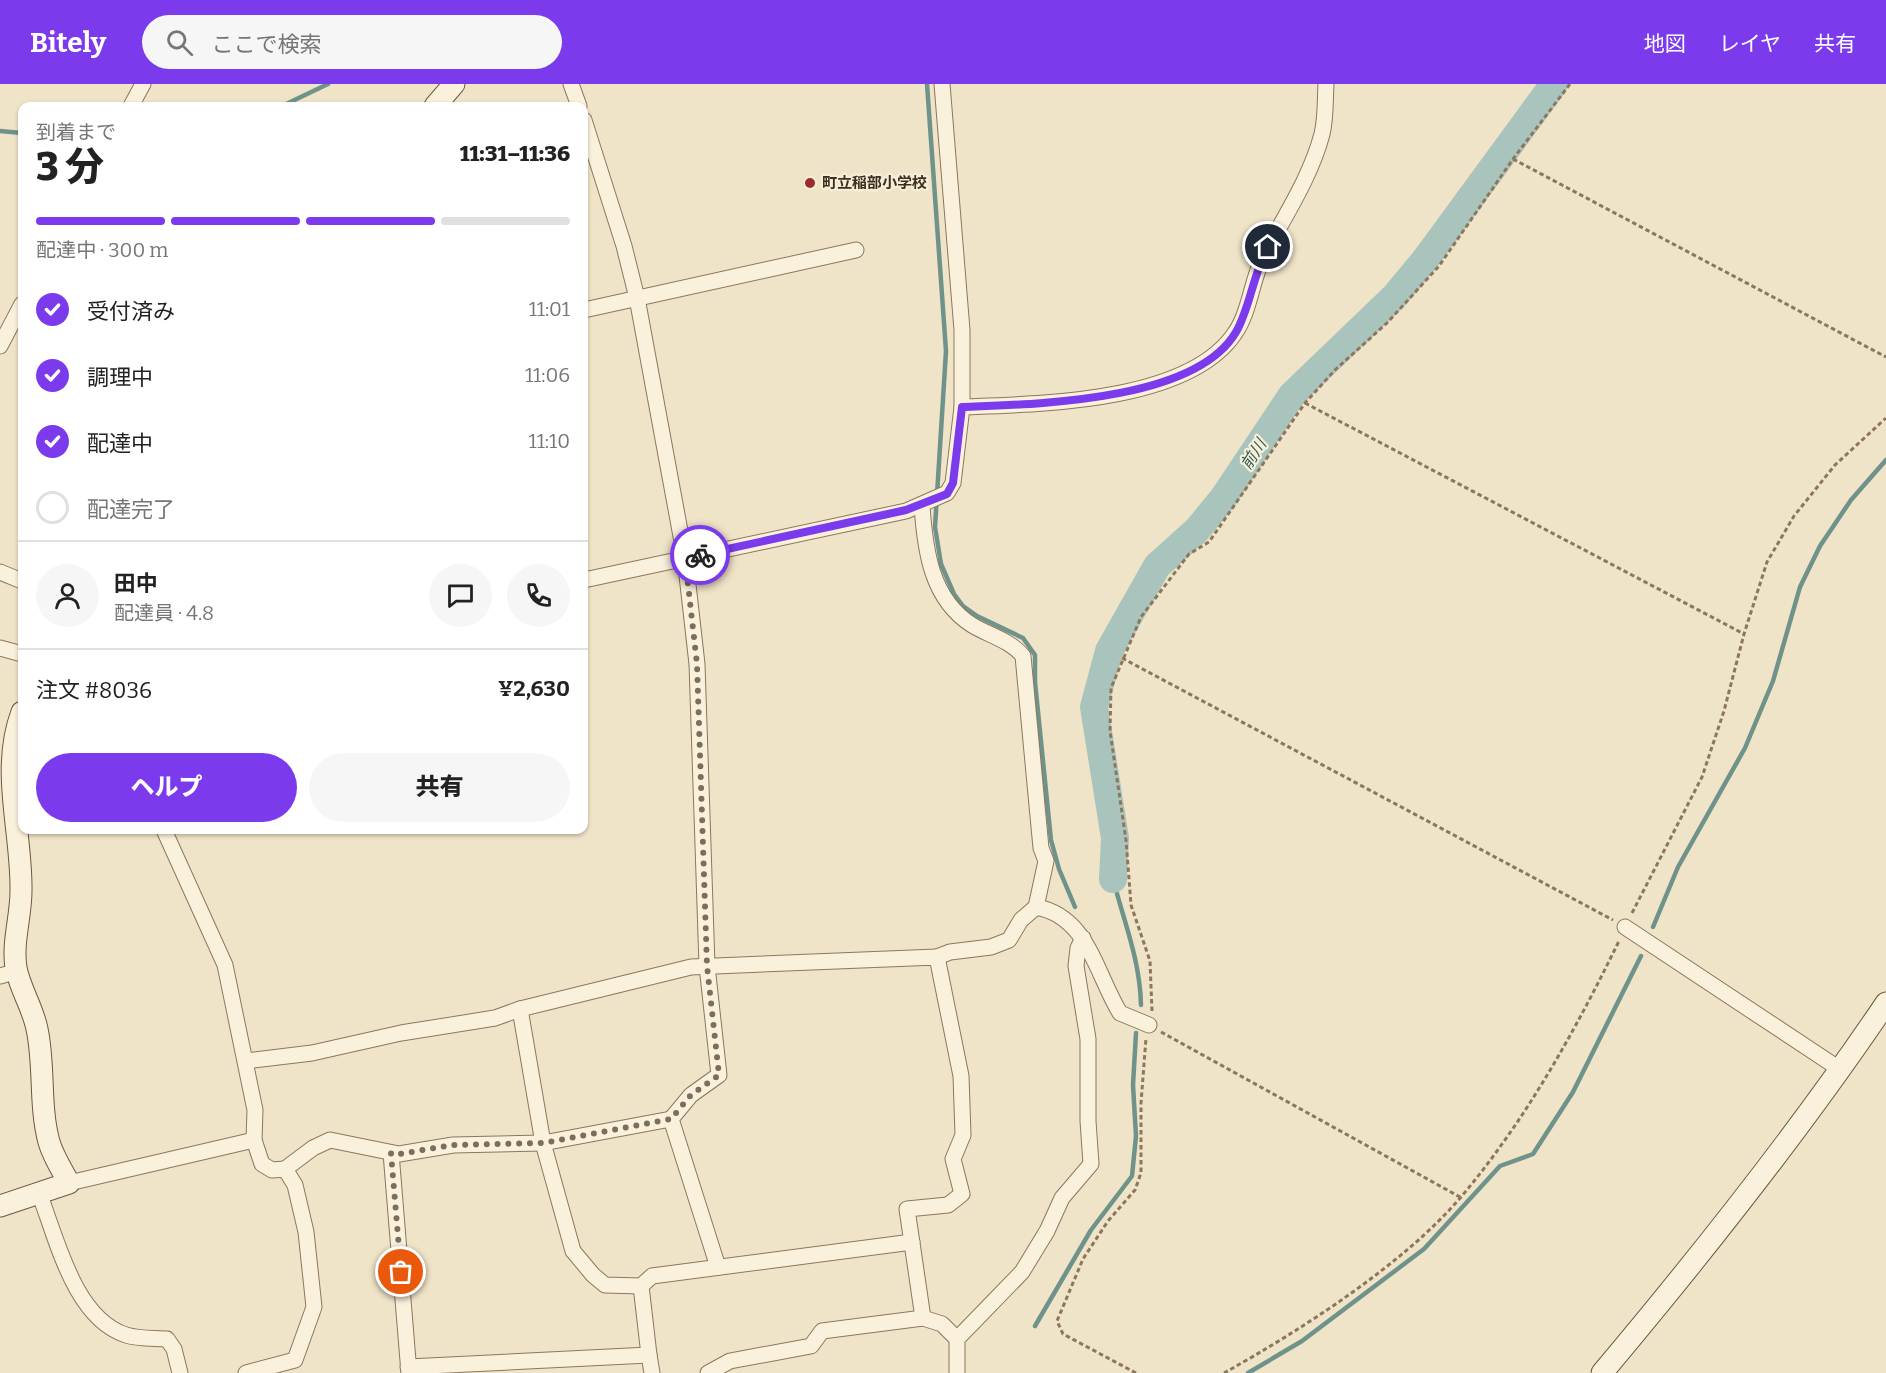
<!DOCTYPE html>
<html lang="ja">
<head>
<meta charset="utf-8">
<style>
  :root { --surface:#fff; --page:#f6f6f6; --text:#222; --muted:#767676; --line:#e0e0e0; --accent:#7c3aed }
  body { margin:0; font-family:Bitter,"Noto Sans JP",serif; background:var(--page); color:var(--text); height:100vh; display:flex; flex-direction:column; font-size:22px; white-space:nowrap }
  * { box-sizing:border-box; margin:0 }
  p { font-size:20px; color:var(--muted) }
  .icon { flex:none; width:33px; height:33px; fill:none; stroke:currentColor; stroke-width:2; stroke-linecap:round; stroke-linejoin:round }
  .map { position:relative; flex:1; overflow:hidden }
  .details { position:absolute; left:18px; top:18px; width:570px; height:732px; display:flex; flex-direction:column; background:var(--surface); border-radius:12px; box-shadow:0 2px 4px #0004 }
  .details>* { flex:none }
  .pin { position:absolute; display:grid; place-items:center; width:51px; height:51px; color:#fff; margin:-26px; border:3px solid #fff; border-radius:50%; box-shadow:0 2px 6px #0007 }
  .courier { position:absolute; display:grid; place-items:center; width:60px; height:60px; margin:-30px; border:4px solid #7c3aed; border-radius:50%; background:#fff; color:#222; box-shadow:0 2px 8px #0007 }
  .summary em { font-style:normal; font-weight:800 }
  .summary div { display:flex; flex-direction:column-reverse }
  .summary { display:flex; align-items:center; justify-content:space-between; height:102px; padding:0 18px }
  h1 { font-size:39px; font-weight:800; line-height:45px }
  .bar { display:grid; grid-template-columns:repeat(4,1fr); gap:9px 6px; align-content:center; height:72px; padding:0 18px }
  .bar i { height:8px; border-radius:4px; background:var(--line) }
  .bar .current { background:var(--accent) }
  .bar p { grid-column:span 4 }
  .line { display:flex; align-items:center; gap:15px; padding:0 18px; border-top:2px solid var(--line) }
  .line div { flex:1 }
  .round { display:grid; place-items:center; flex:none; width:63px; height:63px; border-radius:32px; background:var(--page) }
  ol { padding:0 18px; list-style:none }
  li { display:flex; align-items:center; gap:18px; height:66px }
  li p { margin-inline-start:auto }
  li .icon { padding:6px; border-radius:50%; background:var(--accent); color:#fff; stroke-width:4 }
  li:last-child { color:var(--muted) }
  li i { width:33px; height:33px; border:3px solid var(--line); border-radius:50% }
  .action { display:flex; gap:12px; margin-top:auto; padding:12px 18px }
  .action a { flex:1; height:69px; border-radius:36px; background:var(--accent); color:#fff; font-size:24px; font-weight:800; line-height:69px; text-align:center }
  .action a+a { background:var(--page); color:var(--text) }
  header { display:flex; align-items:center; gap:36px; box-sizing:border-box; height:84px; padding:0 30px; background:var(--accent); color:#fff }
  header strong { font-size:28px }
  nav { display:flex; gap:33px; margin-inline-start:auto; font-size:21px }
  .search { width:420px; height:54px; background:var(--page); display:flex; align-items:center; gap:15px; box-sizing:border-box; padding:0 21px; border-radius:33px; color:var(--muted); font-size:22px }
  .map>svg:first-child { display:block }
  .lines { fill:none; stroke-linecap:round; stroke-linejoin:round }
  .stream { stroke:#6f938a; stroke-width:4.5 }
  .river { stroke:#a9c4bc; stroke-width:28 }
  .street-casing { stroke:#8d765c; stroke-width:17 }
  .secondary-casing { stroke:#6f573f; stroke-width:23 }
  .path { stroke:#8d765c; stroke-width:3; stroke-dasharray:4.5 3; stroke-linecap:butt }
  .street { stroke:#faf1dc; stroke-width:15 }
  .secondary { stroke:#faf1dc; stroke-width:21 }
  .done { stroke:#7c6e5b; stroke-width:6; stroke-dasharray:0 10.8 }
  .route { stroke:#7c3aed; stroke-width:8 }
  .poi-dot { fill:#9e2a2b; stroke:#f7eed8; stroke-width:2 }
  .labels { text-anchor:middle; stroke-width:4.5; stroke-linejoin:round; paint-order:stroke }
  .poi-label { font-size:15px; font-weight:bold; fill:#3d2e20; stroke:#f7eed8; text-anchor:start }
  .water-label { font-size:16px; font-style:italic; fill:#2f5d5a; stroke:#f7eed8 }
</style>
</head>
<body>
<header>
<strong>Bitely</strong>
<div class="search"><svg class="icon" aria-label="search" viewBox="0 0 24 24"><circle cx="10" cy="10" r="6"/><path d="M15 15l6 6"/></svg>ここで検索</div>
<nav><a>地図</a><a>レイヤ</a><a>共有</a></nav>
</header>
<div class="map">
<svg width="1886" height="1289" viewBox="0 0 1886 1289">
  <rect width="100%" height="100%" fill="#f0e4c8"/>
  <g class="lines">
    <g class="stream">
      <path d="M927,0L946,267L935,443L941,480L954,510L963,522L977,532L1023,554L1035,571V598L1051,756L1059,785L1075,823"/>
      <path d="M282,22L328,0"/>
      <path d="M0,47L22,49"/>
      <path d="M1113,795C1124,838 1140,876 1141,921"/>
      <path d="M1653,843L1678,783L1745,664L1773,597L1800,503L1820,462L1851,416L1886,376"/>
      <path d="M1035,1242L1091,1146L1132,1092L1136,1052L1133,1001L1136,949"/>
      <path d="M1248,1289L1302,1257L1424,1165L1500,1082L1533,1070L1573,1008L1641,872"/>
    </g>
    <path class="river" d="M1113,795L1115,754L1094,623L1109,567L1157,482L1197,446L1224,413L1292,311L1395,212L1425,176L1554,0"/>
    <defs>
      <g id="street">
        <path d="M571,0L579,22"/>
        <path d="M131,22L143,0"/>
        <path d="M584,36L624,162L637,214L685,474L697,580L707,882L719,991L691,1011L671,1035L718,1183"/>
        <path d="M584,226L856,166"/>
        <path d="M0,262L22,220"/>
        <path d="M962,323C1039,320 1188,319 1235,249C1250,228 1252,193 1265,169C1286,130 1311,92 1322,50C1326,34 1325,16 1326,0"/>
        <path d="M922,422C925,466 931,515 972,541C988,551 1010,556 1023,572L1041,764L1046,777L1036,823"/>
        <path d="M0,488L22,497"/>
        <path d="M584,496L906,427L947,409L953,399L962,323V246L942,0"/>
        <path d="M0,564L22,570"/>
        <path d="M164,746L225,881L255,1026L254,1056L262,1080L272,1086L285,1085L295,1101L306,1148L314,1223L295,1276L246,1289"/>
        <path d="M1625,843L1841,986"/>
        <path d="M937,873L950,868L991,863L1009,856L1021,836L1036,823C1088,832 1096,890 1120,929L1149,941"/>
        <path d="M0,892L17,887"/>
        <path d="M520,925L543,1059L573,1167L593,1191L605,1201L641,1202L652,1192L912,1158"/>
        <path d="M246,977L312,969L401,949L495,934L520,925L691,883L937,873L961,992L963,1051L953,1075L962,1110L948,1121L907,1125L923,1234"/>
        <path d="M391,1069L409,1289"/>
        <path d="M285,1085L313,1064L330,1056L399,1070L453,1061L543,1059L671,1035"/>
        <path d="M69,1099L254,1056"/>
        <path d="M39,1109C57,1155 74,1234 126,1251C138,1255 154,1254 167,1255L174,1265L180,1289"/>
        <path d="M649,1271L652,1289"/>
        <path d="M408,1283L649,1271L641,1202"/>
        <path d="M708,1289L730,1277L811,1262L822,1247L923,1234L942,1240L957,1255"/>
        <path d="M957,1289V1255L1022,1188L1047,1147L1062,1114L1091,1080L1088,1037V955L1076,882L1078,864L1083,854"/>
      </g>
      <g id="secondary">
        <path d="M435,22L454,0"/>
        <path d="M0,1122L69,1099C62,1086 53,1072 49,1058C39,1021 45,982 37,945C33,924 20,905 16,884C12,858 21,833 21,807C22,747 0,686 22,628"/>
        <path d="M1602,1289C1702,1170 1799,1048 1886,919"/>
      </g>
    </defs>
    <use href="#street" class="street-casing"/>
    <use href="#secondary" class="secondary-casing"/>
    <g class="path">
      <path d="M1513,75L1886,273"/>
      <path d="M1305,319L1744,550"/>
      <path d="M1122,574L1613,836"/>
      <path d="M1632,829L1702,693L1724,627L1744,550L1767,478L1794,432L1835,381L1886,334"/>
      <path d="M1152,927L1150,877L1131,821L1126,756L1110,647L1111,604L1141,533L1189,470L1209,458L1305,319L1335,286L1387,239L1439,182L1513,75L1570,0"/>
      <path d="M1161,948L1460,1113"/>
      <path d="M1136,1289L1063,1250L1057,1237L1083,1175L1108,1137L1135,1106L1141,1089V1019L1146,954"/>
      <path d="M1224,1289C1301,1246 1404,1180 1461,1113C1526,1036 1575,947 1619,857"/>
    </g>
    <use href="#street" class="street"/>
    <use href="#secondary" class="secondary"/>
  </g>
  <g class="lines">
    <path class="done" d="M401,1188L391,1069L399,1070L453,1061L543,1059L671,1035L691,1011L719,991L707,882L697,580L685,474L700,471"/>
    <path class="route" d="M700,471L906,426L947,410L953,399L962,323C1035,320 1195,318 1236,248C1250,224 1253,190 1268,163"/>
  </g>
  <circle class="poi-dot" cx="810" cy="99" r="6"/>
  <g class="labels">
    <g class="poi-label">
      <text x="822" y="104">町立稲部小学校</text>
    </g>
    <g class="water-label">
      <text transform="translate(1253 370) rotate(-57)" y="6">前川</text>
    </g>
  </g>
</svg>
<div class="pin" style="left:401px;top:1188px;background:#ea580c"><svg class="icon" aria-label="bag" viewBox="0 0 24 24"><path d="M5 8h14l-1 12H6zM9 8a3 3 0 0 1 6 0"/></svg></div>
<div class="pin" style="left:1268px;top:163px;background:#1f2937"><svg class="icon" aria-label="home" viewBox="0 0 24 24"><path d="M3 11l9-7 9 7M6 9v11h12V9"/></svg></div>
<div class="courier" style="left:700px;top:471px"><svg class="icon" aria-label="bike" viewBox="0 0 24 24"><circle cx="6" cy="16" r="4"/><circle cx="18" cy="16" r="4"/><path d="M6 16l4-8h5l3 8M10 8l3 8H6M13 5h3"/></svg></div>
<section class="details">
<div class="summary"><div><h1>3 分</h1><p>到着まで</p></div><em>11:31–11:36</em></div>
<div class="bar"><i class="current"></i><i class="current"></i><i class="current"></i><i></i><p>配達中 · 300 m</p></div>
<ol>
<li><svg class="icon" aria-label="check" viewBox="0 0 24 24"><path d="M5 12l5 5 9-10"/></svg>受付済み<p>11:01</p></li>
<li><svg class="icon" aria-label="check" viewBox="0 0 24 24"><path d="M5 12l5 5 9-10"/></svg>調理中<p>11:06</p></li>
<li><svg class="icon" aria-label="check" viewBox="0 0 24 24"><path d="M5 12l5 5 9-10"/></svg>配達中<p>11:10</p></li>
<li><i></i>配達完了</li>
</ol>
<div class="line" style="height:108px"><a class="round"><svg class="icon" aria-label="person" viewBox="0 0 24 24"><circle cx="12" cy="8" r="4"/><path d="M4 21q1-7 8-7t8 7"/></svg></a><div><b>田中</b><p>配達員 · 4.8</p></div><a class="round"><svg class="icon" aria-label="chat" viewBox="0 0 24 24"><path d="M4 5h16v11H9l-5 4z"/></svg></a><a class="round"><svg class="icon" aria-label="phone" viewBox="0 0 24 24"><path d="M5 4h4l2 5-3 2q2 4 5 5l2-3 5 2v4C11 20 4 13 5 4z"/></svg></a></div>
<div class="line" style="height:78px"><div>注文 #8036</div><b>¥2,630</b></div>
<div class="action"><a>ヘルプ</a><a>共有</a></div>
</section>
</div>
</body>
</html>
